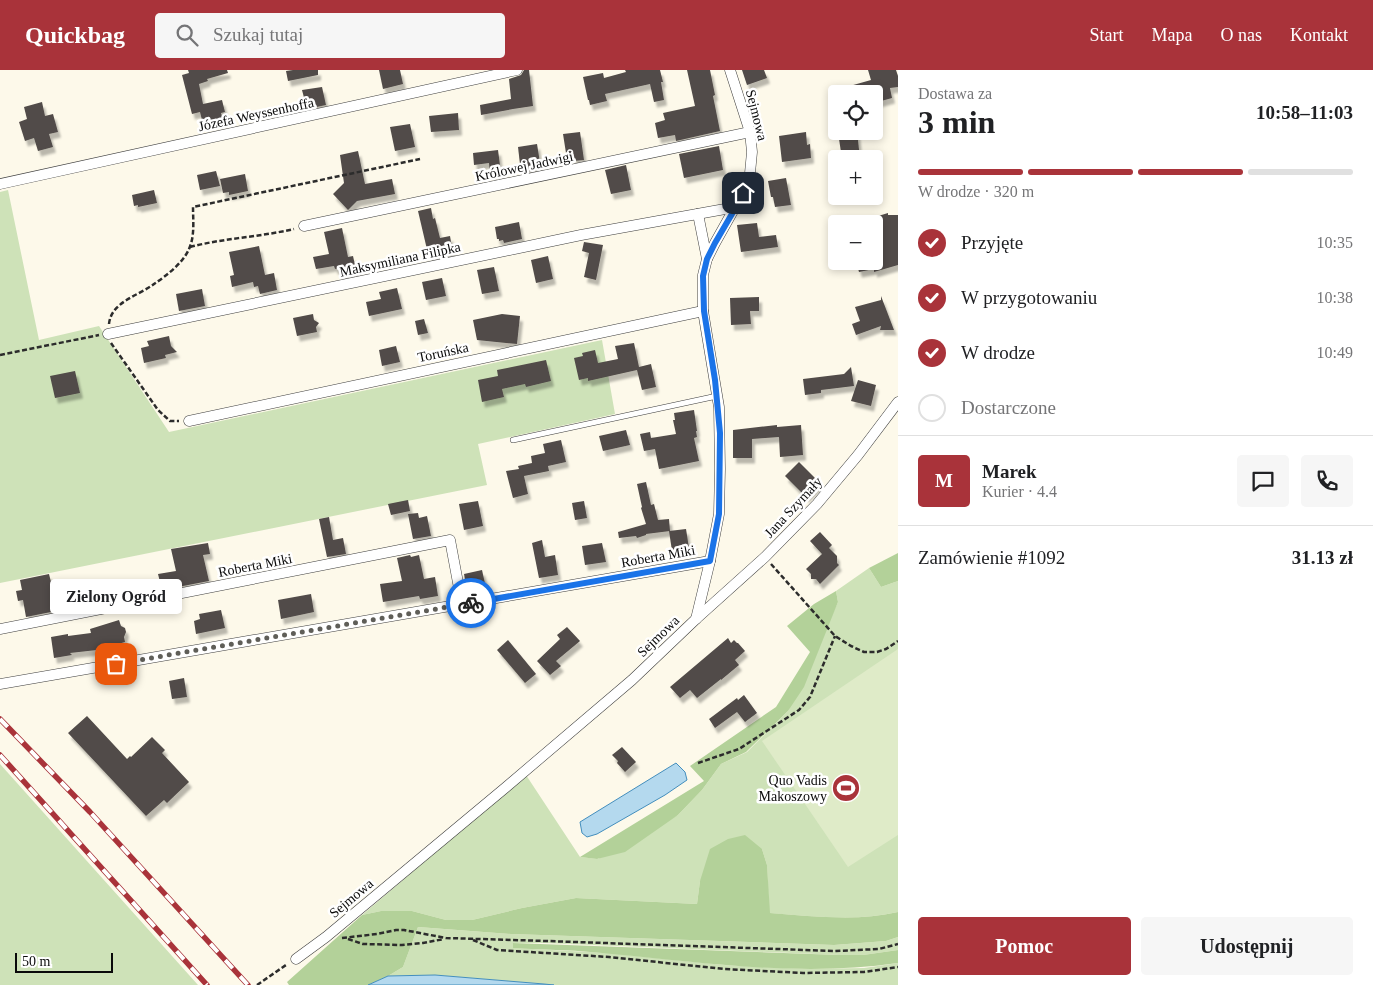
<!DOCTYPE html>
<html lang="pl">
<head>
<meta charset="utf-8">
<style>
  :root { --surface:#fff; --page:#f6f6f6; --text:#202124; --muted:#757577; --line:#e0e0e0; --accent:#a9333a }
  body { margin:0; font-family:"Times New Roman",serif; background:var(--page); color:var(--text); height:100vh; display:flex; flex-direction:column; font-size:19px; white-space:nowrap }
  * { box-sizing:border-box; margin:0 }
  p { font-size:16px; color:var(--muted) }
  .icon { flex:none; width:28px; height:28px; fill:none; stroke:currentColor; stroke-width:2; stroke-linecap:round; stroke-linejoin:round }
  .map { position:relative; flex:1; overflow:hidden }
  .sheet { display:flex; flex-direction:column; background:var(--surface); width:475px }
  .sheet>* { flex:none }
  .tools { position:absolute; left:828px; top:15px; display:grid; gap:10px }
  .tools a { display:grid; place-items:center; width:55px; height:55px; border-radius:5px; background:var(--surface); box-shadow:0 2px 8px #0003; font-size:25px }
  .scale { position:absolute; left:15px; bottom:12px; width:98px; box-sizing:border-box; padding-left:5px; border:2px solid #0a0a0a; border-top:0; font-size:14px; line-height:18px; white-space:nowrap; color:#0a0a0a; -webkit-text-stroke:4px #fff; paint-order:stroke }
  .pin { position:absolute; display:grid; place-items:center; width:42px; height:42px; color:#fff; margin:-21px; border-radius:10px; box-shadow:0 2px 8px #0006 }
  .courier { position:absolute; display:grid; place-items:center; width:50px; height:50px; margin:-25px; border:4px solid #1a73e8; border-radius:50%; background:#fff; color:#222; box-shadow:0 1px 6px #0007 }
  .bubble { position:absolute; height:35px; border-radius:5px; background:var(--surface); box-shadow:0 2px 8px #0003; font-size:16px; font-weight:600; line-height:35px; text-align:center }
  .summary em { font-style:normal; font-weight:600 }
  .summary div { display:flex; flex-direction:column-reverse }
  .summary { display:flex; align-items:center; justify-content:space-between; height:85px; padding:0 20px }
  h1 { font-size:32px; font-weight:600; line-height:38px }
  .bar { display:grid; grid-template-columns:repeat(4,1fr); gap:8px 5px; align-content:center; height:60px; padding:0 20px }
  .bar i { height:6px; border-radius:4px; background:var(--line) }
  .bar .selected { background:var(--accent) }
  .bar p { grid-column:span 4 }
  .line { display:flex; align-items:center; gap:12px; padding:0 20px; border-top:1px solid var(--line) }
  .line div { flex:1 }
  .round { display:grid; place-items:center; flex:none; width:52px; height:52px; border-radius:5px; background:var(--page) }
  ol { padding:0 20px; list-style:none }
  li { display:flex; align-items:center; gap:15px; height:55px }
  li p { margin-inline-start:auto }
  li .icon { padding:5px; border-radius:50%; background:var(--accent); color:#fff; stroke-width:4 }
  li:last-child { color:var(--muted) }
  li i { width:28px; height:28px; border:2px solid var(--line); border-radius:50% }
  .primary-button { display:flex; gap:10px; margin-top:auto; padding:10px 20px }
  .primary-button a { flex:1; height:58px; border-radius:5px; background:var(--accent); color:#fff; font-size:20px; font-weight:600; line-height:58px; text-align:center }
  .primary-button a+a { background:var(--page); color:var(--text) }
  header { display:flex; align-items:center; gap:30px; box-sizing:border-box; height:70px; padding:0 25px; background:var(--accent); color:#fff }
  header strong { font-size:24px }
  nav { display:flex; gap:28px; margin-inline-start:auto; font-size:18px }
  .search { width:350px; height:45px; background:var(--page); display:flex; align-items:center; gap:12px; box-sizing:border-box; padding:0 18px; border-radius:5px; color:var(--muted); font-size:19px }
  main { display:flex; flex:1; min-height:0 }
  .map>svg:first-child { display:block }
  .green { fill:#cee2b8 }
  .forest { fill:#b3d199 }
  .pitch { fill:#dfebc8 }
  .water { fill:#b4d9ee; stroke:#438ebd }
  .building { fill:#514b48; filter:url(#shadow) }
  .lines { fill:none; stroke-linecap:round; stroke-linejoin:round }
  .service-casing { stroke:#3d3d3d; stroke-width:6 }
  .minor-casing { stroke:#3d3d3d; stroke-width:11 }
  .path { stroke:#2c2c2c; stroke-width:2.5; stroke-dasharray:5 2.5; stroke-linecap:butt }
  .service { stroke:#fff; stroke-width:5 }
  .minor { stroke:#fff; stroke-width:10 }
  .rail-casing { stroke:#a9333a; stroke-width:5.5 }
  .rail { stroke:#fff; stroke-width:4; stroke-dasharray:11; stroke-linecap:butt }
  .done { stroke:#5f5e58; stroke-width:5; stroke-dasharray:0 9 }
  .route { stroke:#1a73e8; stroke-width:6 }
  .labels { text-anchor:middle; stroke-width:5; stroke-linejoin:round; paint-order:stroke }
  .street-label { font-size:14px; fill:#0a0a0a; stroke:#fff }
  .poi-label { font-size:14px; fill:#0a0a0a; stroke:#fff; text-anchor:end }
</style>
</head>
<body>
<header>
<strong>Quickbag</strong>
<div class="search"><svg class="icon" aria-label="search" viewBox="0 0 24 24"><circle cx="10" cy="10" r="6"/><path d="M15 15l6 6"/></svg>Szukaj tutaj</div>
<nav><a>Start</a><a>Mapa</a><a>O nas</a><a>Kontakt</a></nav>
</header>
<main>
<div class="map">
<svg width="898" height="915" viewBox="0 0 898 915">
  <defs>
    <filter id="shadow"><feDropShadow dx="3" dy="5.5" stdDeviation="1" flood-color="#0004"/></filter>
  </defs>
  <rect width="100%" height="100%" fill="#fdf9ea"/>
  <g class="green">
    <path d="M8,120L39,270L99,256L169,362L602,270L615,344L478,374L487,415L0,513V122Z"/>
    <path d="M869,498L881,517L898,511V842C855,852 813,846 769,843L767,795L762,779L700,811L697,834L576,828L522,838L472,850H446L412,841H381L362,845L526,705L580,787L598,789L678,745L702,720L721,694L747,682L788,641L838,532L836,521Z"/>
    <path d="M0,694L198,915H0Z"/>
    <path d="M418,857L511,864L834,875L886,871L898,867V880L863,885H840L545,873H514L513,878L609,883L724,895L803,899L864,898L898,893V915H554L435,905L388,906L403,897Z"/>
  </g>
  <g class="forest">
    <path d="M898,483V511L881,517L869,498Z"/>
    <path d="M836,521L838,532L804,617L788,641L746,682L721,694L702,720L678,745L625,782L597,789L580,787L704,711L690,696L776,637L810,582L787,556L814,534Z"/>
    <path d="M745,765L762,779L767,795L770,843C812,846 856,852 898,842V867L886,871L834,875L511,864L418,857L403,897L388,906L368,915H289L287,912L362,845L381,841H412L446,850H472L522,838L576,828L697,834L700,811L710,779L728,769Z"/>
    <path d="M513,873L840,885H863L898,880V893C803,907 707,893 612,884C579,880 546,880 513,878Z"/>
  </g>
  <path class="pitch" d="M898,579V765L848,797L762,671Z"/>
  <g class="water">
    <path d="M676,693L685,702L687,710L665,725L597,764L587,767L582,763L580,752Z"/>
    <path d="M435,905L544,914L554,915H368L388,906Z"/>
  </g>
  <g class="building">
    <path d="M188,0H227L228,3L207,9L208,11L199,14L203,34L222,30L225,42L221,43L223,50L203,54L200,42L192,44L182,5L189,3Z"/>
    <path d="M293,0H318V5L288,11L286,1Z"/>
    <path d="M379,0H400L403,14L383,19Z"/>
    <path d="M524,0H529L533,36L513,39L481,45L480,35L511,29L509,9L521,5Z"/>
    <path d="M625,0H660L663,12H661L664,30L654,32L650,14L605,24L607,31L590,35L589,30H588L583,7L603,3L604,8L626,2Z"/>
    <path d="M687,0H710L715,25L713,26L720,61L676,71L675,65L658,68L655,53L665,50L663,43L695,36Z"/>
    <path d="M742,0H764L767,8L747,15Z"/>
    <path d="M868,0H896L898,6V17L890,18L892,28L874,33V24H832V21L871,10Z"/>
    <path d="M322,17L326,35L307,39L302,20Z"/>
    <path d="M42,32L45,46L53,44L58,62L49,64L53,77L38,81L34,68L25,71L19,52L27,49L24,37Z"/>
    <path d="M458,43L459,60L431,62L429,46Z"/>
    <path d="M410,54L415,77L395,81L390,57Z"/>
    <path d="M848,61H857L860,89H842L838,62Z"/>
    <path d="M580,62L584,90L573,91L572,82L566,83L563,64Z"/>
    <path d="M806,62L807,75L810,74L811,88L782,92L779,66Z"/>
    <path d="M537,74L541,99L521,103L518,77Z"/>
    <path d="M719,76L723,100L684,108L679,84Z"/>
    <path d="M498,80L501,103L490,104L489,93L474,95L473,83Z"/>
    <path d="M358,81L365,114L392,109L395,124L357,131L348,140L333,124L344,113L340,85Z"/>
    <path d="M626,95L631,120L611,124L605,100Z"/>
    <path d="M216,101L220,116L200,120L197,105Z"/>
    <path d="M245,104L248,121L229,125V122L223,123L220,109Z"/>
    <path d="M786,108L791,135L775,137L773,127H771L768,111Z"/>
    <path d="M154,120L157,133L138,137V135L134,136L132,125Z"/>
    <path d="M431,138L433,149L435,148L440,168L450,166L453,183L429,188L418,141Z"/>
    <path d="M888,143V145H898V195L874,202V199L859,202L856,191H874V164L880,163L875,147Z"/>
    <path d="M519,152L522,169L504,173L503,170L499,171V169H497L495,157Z"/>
    <path d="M757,153L759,167L776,165L778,177L741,182L737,155Z"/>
    <path d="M342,158L348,187L353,186L357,204L341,207L339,198L335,199L334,196L316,199L313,187L329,184L324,162Z"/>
    <path d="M584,172L603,175L596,210L584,207L589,183L582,181Z"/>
    <path d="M259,176L265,205L274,203L277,220L260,224L258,216L254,217L253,212L232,217L230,206L234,205L229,182Z"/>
    <path d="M548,186L553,209L536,213L531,190Z"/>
    <path d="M494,197L499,221L482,224L477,200Z"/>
    <path d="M442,208L446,226L426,230L422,212Z"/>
    <path d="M397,218L402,239L369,246L366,232L381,229L379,222Z"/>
    <path d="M202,219L205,236L179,241L176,224Z"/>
    <path d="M881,226L894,260H880L881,256L856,265L852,254L860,251L855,237L881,230Z"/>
    <path d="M759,227V241H750L751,254L731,255L730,228Z"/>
    <path d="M313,244L314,250L319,253L316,257L317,262L297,266L293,248Z"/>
    <path d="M502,244L520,246L517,274L477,270L473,250Z"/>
    <path d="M424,249L428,263L418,265L415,251Z"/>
    <path d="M169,266L171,276L177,282L165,285L166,288L144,293L141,278L149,276L147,271Z"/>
    <path d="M634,273L639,297L651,294L656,317L642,320L637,300L588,311V308L579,310L574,288L583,286L582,283L595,280L598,293L618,289L615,276Z"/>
    <path d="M396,276L400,292L382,296L379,280Z"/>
    <path d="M546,290L551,311L526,317L525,314L502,319L504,327L482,332L478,310L498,306L497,300Z"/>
    <path d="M851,297L854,316L821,320V323L805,325L803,309L844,304Z"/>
    <path d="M75,301L80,323L55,328L50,306Z"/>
    <path d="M858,310L876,315L871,336L851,331Z"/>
    <path d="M694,340L697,361H696L697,367L694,368L699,391L659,399L655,379L644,381L640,364L650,362L651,368L676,364L673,350H675L674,343Z"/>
    <path d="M777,355V357L801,355L803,385L780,387L779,367L752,369V388H733V360Z"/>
    <path d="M626,360L630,375L603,381L599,366Z"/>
    <path d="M561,370L566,392L548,396L549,401L524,406L528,424L513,428L506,401L519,399L518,396L532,393L531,386L545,383L543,374Z"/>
    <path d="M799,392L820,413L806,427L785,406Z"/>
    <path d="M646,412L651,435L654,434L658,450L669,449L670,461L646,464V465L637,468L636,466L619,468L618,462L646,454L641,438L642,437L637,414Z"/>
    <path d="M408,430L410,441L391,445L388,434Z"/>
    <path d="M478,431L483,456L464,460L459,434Z"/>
    <path d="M584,431L587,448L575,450L572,433Z"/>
    <path d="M418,443L419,448L427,446L431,466L413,469L408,444Z"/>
    <path d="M329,447L333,470L343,468L346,484L327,487L319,449Z"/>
    <path d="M686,459L689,478L672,481L669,461Z"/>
    <path d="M820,462L832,475L829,478L837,486V493L839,495L820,514L816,509H811V504L806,499L822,484L810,471Z"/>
    <path d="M542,470L545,487L555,485L558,505L539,508L532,473Z"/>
    <path d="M208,473L210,484L203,485L209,511L162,520L158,504L176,501L171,479Z"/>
    <path d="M602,473L606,492L585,495L582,476Z"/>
    <path d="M410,485L411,487L419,485L424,509L435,507L438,526L420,529L419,526L383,532L380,514L402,511L397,488Z"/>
    <path d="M482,500L486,518L467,521L464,504Z"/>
    <path d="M49,504L54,524L73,520L76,537L26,547L23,530L18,531L16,521L22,520L20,510Z"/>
    <path d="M311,524L314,542L281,549L278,530Z"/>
    <path d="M221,540L225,558L196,564L194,551L200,549L199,544Z"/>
    <path d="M119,550L121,556L125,558L126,562L124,567L125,572L97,580L70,583L72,585L54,588L51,567L68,564V566L91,563L90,559Z"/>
    <path d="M567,557L580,571L556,591L561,596L550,605L537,591L560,569L557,565Z"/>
    <path d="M728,568L731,573L734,570L737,573H738L745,581L735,590L739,595L721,610V609L697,628L690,620L680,628L670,617Z"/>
    <path d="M508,570L536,604L525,613L497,580Z"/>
    <path d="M184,608L187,627L172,629L169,611Z"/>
    <path d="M744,625L757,643L745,652L737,642L715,658L709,649L737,628L738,630Z"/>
    <path d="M87,646L127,689L130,686L131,687L152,667L165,680L162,683L189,712L167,733L164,730L146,746L68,663Z"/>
    <path d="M622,677L636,692L625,702L617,693L618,691L612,685Z"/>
  </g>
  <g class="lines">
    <defs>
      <path id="service" d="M513,370L717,326"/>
      <g id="minor">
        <path d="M0,114L517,0"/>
        <path d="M698,144L707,189"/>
        <path d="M304,156L750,62"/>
        <path d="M108,264L581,165L736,137"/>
        <path d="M189,351L703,241"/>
        <path d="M696,549L710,491L719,444L720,399L719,337L703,241V205L707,189L715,173L743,123L750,103L752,82L750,62L730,0"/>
        <path d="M0,559L450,470L462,534"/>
        <path d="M0,614L710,491"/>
        <path d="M296,889L326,867L505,718L632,610L696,549L765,487L817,434L858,385L898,332"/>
      </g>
    </defs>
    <use href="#service" class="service-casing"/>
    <use href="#minor" class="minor-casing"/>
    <g class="path">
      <path d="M190,177C224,168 260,167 294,159"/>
      <path d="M109,254C111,232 138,226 154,214C166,206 183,193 189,179C195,166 193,150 193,137L420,89"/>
      <path d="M111,273L158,340L170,351H179"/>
      <path d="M0,285L99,265"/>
      <path d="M771,494L835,566L851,576L864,582H877L886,579L898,571"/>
      <path d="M698,693L739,679L799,640L810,627L835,566"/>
      <path d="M342,868L377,864L396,860H404L446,868L547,871L835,881L879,879L898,874"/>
      <path d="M348,869L363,874L402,875L423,873L444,869"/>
      <path d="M473,870L497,880L609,887L724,899L803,903L864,902L898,897"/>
      <path d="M257,915L286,895"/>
    </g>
    <use href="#service" class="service"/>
    <use href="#minor" class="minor"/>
    <defs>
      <g id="rail">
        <path d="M0,649L90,742L248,915"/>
        <path d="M0,685L207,915"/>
      </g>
    </defs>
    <use href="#rail" class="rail-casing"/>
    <use href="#rail" class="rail"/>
  </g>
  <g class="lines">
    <path class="done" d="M116,594L471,533"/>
    <path class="route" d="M471,533L710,491L719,444L720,363L715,310L704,241L703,206L707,189L715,173L736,137L743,123"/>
  </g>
  <defs>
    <symbol id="stadium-disc" viewBox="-11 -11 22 22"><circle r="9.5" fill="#a9333a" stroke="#fff"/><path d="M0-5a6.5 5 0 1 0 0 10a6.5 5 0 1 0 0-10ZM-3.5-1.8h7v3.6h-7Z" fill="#fff"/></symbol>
  </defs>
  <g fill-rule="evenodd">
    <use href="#stadium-disc" x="830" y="702" width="32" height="32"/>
  </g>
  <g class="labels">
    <g class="street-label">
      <text transform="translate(256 44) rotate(-12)" y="5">Józefa Weyssenhoffa</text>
      <text transform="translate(757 45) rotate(76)" y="5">Sejmowa</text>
      <text transform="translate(524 96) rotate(-12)" y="5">Królowej Jadwigi</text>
      <text transform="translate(400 189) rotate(-12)" y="5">Maksymiliana Filipka</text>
      <text transform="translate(443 282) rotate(-12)" y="5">Toruńska</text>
      <text transform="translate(793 437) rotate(-47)" y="5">Jana Szymały</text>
      <text transform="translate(658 486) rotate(-10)" y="5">Roberta Miki</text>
      <text transform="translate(255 495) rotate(-11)" y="5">Roberta Miki</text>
      <text transform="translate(658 566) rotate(-44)" y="5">Sejmowa</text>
      <text transform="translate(351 828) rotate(-40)" y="5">Sejmowa</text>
    </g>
    <g class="poi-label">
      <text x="827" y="715">Quo Vadis<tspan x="827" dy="16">Makoszowy</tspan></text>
    </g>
  </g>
</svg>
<div class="tools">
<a><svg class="icon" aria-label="locate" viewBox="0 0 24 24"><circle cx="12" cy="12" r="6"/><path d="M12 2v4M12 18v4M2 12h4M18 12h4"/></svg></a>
<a>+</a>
<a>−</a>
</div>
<div class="scale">50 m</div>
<div class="pin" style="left:116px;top:594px;background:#ea580c"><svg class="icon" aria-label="bag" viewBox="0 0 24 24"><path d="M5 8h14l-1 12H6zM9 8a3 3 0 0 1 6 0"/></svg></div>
<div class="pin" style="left:743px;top:123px;background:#1f2937"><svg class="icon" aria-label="home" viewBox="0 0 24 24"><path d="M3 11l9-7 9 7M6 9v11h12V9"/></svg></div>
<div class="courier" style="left:471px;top:533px"><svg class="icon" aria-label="bike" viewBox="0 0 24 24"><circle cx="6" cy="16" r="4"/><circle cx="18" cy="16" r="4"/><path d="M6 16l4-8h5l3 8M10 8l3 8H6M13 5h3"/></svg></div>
<div class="bubble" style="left:50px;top:509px;width:132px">Zielony Ogród</div>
</div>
<section class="sheet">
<div class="summary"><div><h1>3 min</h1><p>Dostawa za</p></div><em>10:58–11:03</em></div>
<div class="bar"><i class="selected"></i><i class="selected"></i><i class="selected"></i><i></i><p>W drodze · 320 m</p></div>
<ol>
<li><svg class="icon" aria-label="check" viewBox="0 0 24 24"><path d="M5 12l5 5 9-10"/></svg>Przyjęte<p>10:35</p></li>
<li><svg class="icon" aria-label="check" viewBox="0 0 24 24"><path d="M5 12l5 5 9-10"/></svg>W przygotowaniu<p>10:38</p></li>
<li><svg class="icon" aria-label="check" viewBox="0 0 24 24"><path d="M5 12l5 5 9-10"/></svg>W drodze<p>10:49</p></li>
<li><i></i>Dostarczone</li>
</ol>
<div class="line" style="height:90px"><b class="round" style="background:var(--accent);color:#fff">M</b><div><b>Marek</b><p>Kurier · 4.4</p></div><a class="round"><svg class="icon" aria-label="chat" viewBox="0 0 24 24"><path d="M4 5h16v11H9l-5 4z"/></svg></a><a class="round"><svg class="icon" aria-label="phone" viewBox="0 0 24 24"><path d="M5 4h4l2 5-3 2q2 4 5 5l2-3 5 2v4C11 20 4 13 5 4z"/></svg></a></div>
<div class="line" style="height:65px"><div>Zamówienie #1092</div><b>31.13 zł</b></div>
<div class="primary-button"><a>Pomoc</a><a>Udostępnij</a></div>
</section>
</main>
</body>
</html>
